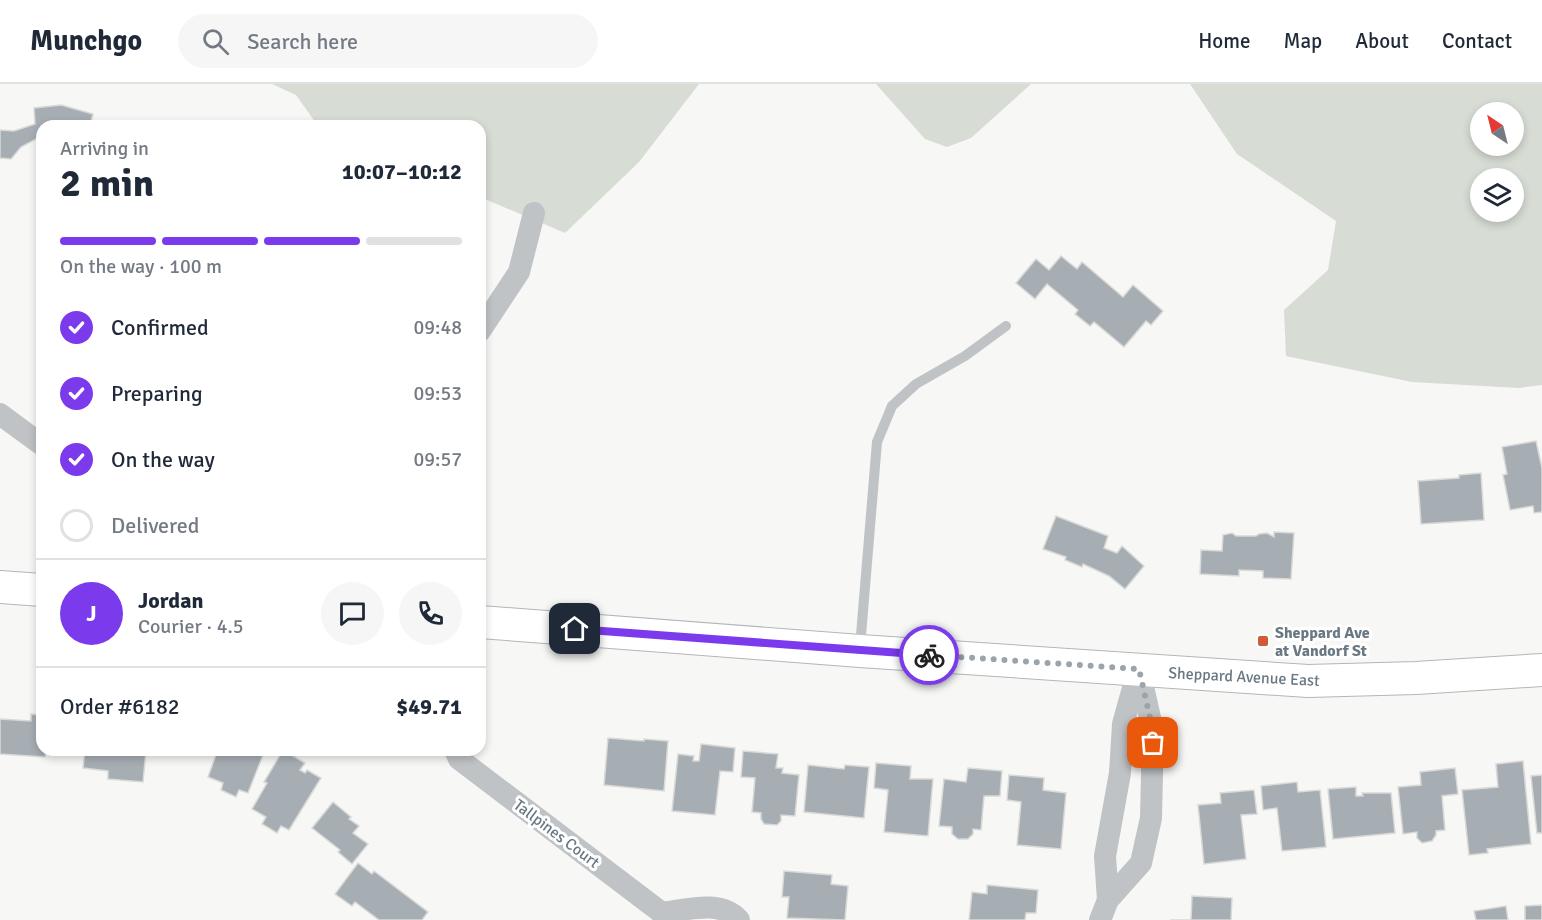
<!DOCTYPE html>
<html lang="en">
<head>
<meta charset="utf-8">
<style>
  :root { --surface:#fff; --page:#f6f6f7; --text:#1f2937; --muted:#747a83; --line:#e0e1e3; --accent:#7c3aed }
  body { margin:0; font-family:Signika,sans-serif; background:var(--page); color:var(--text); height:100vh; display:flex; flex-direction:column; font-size:22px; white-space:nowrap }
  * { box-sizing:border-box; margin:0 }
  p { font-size:20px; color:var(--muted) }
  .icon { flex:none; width:33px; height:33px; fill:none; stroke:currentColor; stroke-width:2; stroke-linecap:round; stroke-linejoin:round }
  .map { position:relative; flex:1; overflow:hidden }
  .sheet { position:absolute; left:36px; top:36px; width:450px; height:636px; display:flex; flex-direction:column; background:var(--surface); border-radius:18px; box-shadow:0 3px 9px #0003 }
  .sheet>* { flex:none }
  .needle { width:39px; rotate:325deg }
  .fabs { position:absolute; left:1470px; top:18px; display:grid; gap:12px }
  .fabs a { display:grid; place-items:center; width:54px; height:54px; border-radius:50%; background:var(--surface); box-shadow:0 3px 9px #0003; font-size:30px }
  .pin { position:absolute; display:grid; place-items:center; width:51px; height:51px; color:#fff; margin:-26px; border-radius:12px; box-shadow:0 3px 9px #0006 }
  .courier { position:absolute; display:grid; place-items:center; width:60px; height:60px; margin:-30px; border:4px solid #7c3aed; border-radius:50%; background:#fff; color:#222; box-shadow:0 2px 8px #0007 }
  .headline em { font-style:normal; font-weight:700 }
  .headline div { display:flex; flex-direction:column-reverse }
  .headline { display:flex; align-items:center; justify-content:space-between; height:102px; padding:0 24px }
  h1 { font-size:39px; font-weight:700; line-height:45px }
  .bar { display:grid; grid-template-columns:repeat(4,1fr); gap:9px 6px; align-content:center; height:72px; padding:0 24px }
  .bar i { height:8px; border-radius:4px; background:var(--line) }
  .bar .on { background:var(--accent) }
  .bar p { grid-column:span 4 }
  .line { display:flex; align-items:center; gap:15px; padding:0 24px; border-top:2px solid var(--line) }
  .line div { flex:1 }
  .round { display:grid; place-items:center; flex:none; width:63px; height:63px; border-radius:32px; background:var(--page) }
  ol { padding:0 24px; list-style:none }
  li { display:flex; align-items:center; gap:18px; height:66px }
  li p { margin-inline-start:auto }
  li .icon { padding:6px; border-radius:50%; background:var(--accent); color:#fff; stroke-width:4 }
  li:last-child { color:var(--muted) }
  li i { width:33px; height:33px; border:3px solid var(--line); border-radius:50% }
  header { display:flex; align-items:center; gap:36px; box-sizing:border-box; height:84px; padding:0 30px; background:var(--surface); border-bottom:2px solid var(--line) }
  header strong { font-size:28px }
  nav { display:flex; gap:33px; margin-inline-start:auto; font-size:21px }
  .search { width:420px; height:54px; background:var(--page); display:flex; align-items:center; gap:15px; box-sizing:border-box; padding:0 21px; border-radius:33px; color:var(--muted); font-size:22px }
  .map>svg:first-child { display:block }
  .green { fill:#d7dcd4; fill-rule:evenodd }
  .building { fill:#a7aeb3; stroke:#d9d9d7; stroke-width:1.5 }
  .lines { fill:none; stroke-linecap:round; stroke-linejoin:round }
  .secondary-casing { stroke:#b2b7bb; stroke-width:34 }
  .lane { stroke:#bfc3c6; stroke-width:10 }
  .street { stroke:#bfc3c6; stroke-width:22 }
  .secondary { stroke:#fff; stroke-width:32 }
  .done { stroke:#9ba4ab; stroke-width:6; stroke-dasharray:0 10.8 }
  .route { stroke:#7c3aed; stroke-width:8 }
  .poi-dot { fill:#d15a3b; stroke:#fff; stroke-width:2 }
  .labels { text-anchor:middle; stroke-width:6; stroke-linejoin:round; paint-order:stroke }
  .poi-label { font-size:16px; font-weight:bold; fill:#6a7883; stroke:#fff; text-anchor:start }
  .street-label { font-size:16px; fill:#6a7883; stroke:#fff }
</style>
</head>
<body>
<header>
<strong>Munchgo</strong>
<div class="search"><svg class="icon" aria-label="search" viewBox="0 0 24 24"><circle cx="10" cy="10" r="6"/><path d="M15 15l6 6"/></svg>Search here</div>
<nav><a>Home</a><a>Map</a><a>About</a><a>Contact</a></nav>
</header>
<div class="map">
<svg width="1542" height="836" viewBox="0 0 1542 836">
  <rect width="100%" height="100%" fill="#f7f7f5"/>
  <g class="green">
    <path d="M272,0H699L639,78L565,149L480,113V42H318L296,11Z"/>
    <path d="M876,0H1031L971,54L947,63L925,55Z"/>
    <path d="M1190,0H1542V301L1519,304L1412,298L1286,272L1284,226L1328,186L1336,137L1237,70ZM1514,28V62H1480V28ZM1514,94V128H1480V94Z"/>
  </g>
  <g class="building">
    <path d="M61,21L93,30L90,42H42V73L39,55H36L21,63L11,75L0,74V46L14,47L35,40L34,24Z"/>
    <path d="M1061,172L1077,185L1082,178L1123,213L1133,201L1163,227L1151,241L1146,237L1124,263L1094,238L1090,242L1075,230L1078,226L1047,200L1035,215L1016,199L1036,175L1049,186Z"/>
    <path d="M1536,357L1542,384V428L1534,429L1533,422L1510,426L1503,391L1507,390L1502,363Z"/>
    <path d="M1481,389L1484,436L1421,440L1418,397L1459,394V391Z"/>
    <path d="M1056,432L1108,452L1104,464L1117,469L1122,462L1144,482L1125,505L1109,492L1083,480L1082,483L1065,476L1066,473L1043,465Z"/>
    <path d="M1274,448L1294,449L1291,495L1263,494V487L1239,486V492L1200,490L1201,466L1222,467L1223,451L1232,449L1236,452H1256L1259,450L1267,449L1274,453Z"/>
    <path d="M31,630L42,631V666H46L45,673L0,670V635L31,637Z"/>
    <path d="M608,654L644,657V655L668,657L664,707L604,701Z"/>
    <path d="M701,660L735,664L733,688L720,687L715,731L672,727L678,670L694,672L693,677H699Z"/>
    <path d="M85,666H146L143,698L108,695V687L83,684Z"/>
    <path d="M214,666H265L248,709L239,706L236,713L221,706L223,699L208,693L217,668Z"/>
    <path d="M283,666L305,679L300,686L305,689L307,686L321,694L289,746L281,742L277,749L262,740L266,733L252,725L267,699L264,698Z"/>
    <path d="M743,667L778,670L776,684H783L782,689L799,691L795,732L781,731V737L777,741L764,740L761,735V729L752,728L755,694L741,693Z"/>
    <path d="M1523,677L1531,760L1487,765L1488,769L1469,771L1462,706L1498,703L1496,680Z"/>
    <path d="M876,679L911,682L910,695H933L928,752L884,748L888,706L874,704Z"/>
    <path d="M808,681L844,685L845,681L869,683L864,734L804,728Z"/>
    <path d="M968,684L1002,687L1000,712H984L981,746L973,745V750L968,755H958L952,750V743L939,742L944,695L966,698Z"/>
    <path d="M1455,684L1458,710L1442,712L1445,746L1436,747V751L1432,757L1422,759L1417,754V748L1403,750L1398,703L1421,701L1420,688Z"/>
    <path d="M1009,691L1044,694L1043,706L1066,709L1061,765L1017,761L1021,718L1007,716Z"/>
    <path d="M1542,691V749H1537L1531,692Z"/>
    <path d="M1297,698L1298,708L1320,706L1326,763L1282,767L1277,724L1263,726L1261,702Z"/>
    <path d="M1356,703V712H1363L1362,709H1391L1395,749L1333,755L1328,705Z"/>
    <path d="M1254,706L1257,730L1241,731L1246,775L1204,780L1198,721L1221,719L1220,709Z"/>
    <path d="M333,718L351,733L349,735L359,742L353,749L368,760L352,780L338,768L340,766L312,744Z"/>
    <path d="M358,779L372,790L374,787L428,828L422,836H379L355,818L352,822L335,810Z"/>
    <path d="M784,787L832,791L831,800L848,802L845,836L787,834L789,813H782Z"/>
    <path d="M987,801L1038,806L1036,829H1026L1025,836H969L972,808L987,810Z"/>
    <path d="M1192,812L1232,814L1231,836H1170H1191Z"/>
    <path d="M1542,821V836H1525V822Z"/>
    <path d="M1506,822L1508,836H1476L1474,827Z"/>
  </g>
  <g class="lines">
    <defs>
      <g id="secondary">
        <path d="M0,503L42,506"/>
        <path d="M480,538L860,567L1308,597L1416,594L1542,586"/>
      </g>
    </defs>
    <use href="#secondary" class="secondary-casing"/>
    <path class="lane" d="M860,563L877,358L892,322L916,300L965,272L1006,242"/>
    <g class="street">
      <path d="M480,247L519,188L534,129"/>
      <path d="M0,330L42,361"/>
      <path d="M455,666L459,675L662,829"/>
      <path d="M1108,816L1105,772L1120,689L1123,640L1138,586"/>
      <path d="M665,836L662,829C686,826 721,815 739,836"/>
      <path d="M1100,836L1108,816L1141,779L1151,734L1153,647L1139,585"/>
    </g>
    <use href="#secondary" class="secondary"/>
  </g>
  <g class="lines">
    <path class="done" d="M929,571L1139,585L1153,647V659"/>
    <path class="route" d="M575,545L929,571"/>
  </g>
  <rect class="poi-dot" x="1257" y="551" width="12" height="12" rx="3"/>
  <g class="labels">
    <g class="poi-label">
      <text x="1275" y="554">Sheppard Ave<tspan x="1275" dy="18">at Vandorf St</tspan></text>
    </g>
    <g class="street-label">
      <text transform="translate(1244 592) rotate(3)" y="6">Sheppard Avenue East</text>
      <text transform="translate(557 749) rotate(37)" y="6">Tallpines Court</text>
    </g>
  </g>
</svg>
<div class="fabs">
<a><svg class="needle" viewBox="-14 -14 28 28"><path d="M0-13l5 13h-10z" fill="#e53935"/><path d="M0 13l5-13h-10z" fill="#747a83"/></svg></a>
<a><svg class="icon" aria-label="layers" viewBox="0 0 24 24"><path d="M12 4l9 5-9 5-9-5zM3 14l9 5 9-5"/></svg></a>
</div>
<div class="pin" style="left:1153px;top:659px;background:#ea580c"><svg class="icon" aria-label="bag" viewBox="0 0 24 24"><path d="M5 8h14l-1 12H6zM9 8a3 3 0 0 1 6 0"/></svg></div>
<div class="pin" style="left:575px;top:545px;background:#1f2937"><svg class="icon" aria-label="home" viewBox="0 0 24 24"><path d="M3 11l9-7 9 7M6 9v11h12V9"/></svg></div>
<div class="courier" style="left:929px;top:571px"><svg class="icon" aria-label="bike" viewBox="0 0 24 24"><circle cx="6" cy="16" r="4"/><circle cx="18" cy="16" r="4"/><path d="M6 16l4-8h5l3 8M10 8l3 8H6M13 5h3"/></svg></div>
<section class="sheet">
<div class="headline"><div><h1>2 min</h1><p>Arriving in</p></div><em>10:07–10:12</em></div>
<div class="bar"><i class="on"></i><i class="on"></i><i class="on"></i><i></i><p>On the way · 100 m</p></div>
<ol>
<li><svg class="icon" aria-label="check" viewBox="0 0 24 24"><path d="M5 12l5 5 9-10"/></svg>Confirmed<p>09:48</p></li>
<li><svg class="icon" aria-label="check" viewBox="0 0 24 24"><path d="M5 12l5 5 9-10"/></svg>Preparing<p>09:53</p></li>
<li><svg class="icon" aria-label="check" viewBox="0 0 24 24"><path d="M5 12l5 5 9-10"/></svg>On the way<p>09:57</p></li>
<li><i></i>Delivered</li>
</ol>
<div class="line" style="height:108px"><b class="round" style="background:var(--accent);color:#fff">J</b><div><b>Jordan</b><p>Courier · 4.5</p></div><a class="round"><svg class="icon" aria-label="chat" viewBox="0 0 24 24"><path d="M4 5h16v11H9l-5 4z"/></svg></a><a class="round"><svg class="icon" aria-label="phone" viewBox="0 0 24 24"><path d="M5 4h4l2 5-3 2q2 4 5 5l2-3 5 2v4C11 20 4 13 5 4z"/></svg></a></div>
<div class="line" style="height:78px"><div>Order #6182</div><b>$49.71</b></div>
</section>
</div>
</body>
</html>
